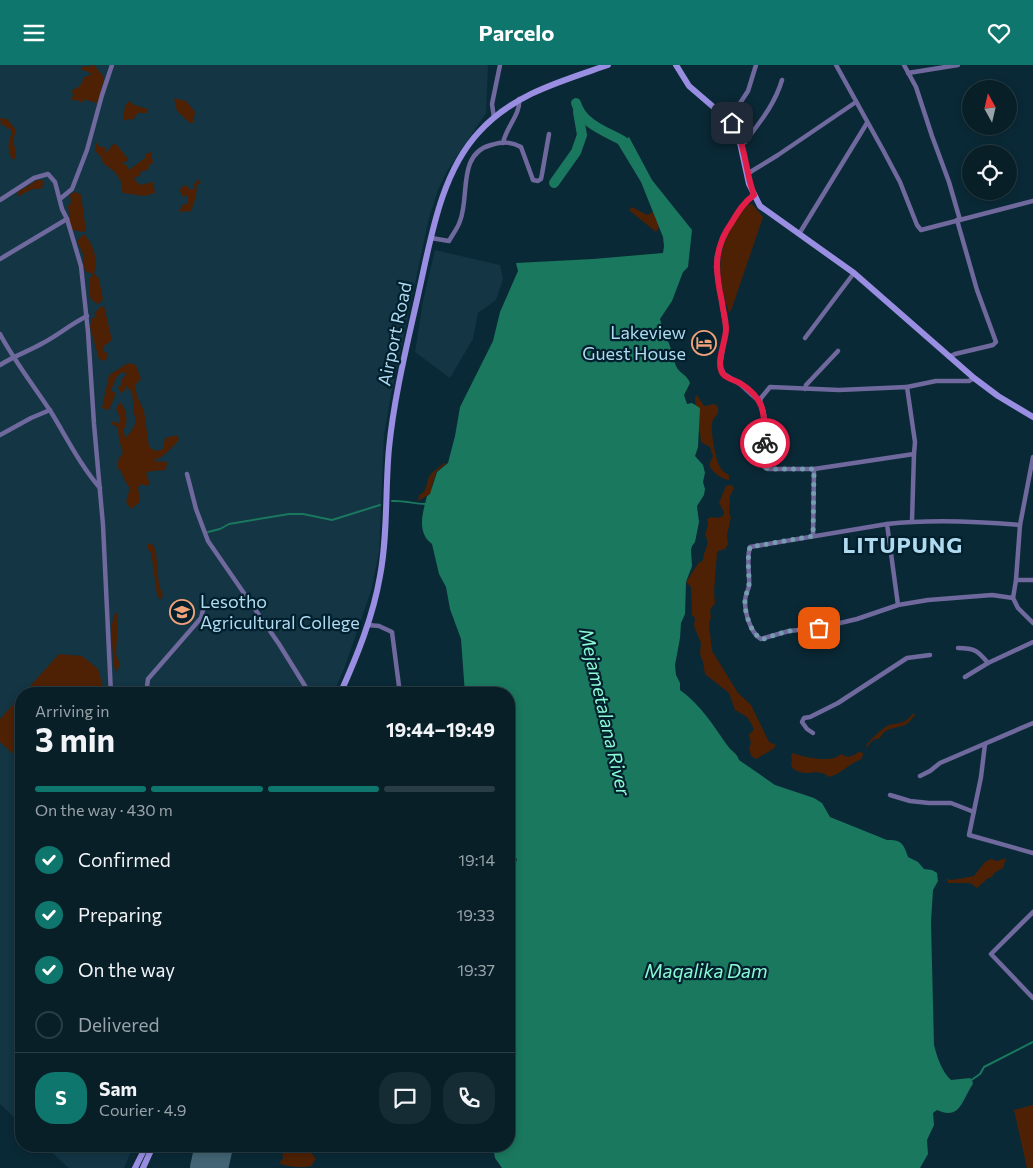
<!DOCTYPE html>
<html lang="en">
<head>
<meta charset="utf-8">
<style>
  :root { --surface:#081f28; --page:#162c34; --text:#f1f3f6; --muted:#98a2a8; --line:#293d45; --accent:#0f766e }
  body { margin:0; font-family:Commissioner,sans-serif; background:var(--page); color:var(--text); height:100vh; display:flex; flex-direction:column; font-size:19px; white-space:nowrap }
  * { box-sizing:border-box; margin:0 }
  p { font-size:16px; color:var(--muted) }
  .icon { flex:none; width:28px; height:28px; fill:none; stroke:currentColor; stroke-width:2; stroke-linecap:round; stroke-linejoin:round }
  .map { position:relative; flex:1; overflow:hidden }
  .drawer { position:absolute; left:15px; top:622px; width:500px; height:465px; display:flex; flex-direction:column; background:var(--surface); border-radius:20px; box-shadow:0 2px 8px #0003,0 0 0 1px var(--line) }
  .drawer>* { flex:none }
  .needle { width:32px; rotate:352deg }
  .tools { position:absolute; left:962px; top:15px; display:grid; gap:10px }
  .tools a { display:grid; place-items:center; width:55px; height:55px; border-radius:50%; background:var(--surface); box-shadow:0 2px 8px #0003,0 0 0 1px var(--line); font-size:25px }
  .pin { position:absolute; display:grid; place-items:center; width:42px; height:42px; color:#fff; margin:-21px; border-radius:10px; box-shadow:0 2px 8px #0006 }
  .courier { position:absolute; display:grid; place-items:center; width:50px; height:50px; margin:-25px; border:4px solid #e11d48; border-radius:50%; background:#fff; color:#222; box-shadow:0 1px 6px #0007 }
  .headline em { font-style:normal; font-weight:700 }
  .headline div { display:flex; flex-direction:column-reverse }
  .headline { display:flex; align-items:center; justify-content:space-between; height:85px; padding:0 20px }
  h1 { font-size:32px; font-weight:700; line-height:38px }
  .bar { display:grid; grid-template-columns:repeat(4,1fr); gap:8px 5px; align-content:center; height:60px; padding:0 20px }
  .bar i { height:6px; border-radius:4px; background:var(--line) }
  .bar .on { background:var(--accent) }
  .bar p { grid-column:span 4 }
  .line { display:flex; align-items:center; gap:12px; padding:0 20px; border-top:1px solid var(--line) }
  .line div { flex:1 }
  .round { display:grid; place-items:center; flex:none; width:52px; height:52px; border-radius:20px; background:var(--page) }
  ol { padding:0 20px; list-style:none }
  li { display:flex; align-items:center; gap:15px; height:55px }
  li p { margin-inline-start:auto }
  li .icon { padding:5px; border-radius:50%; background:var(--accent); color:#fff; stroke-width:4 }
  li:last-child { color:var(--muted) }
  li i { width:28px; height:28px; border:2px solid var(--line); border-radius:50% }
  header { display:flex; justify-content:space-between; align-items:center; height:65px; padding:0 20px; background:var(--accent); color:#fff; font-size:22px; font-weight:700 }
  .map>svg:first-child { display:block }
  .built { fill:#133544 }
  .green { fill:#4e2104 }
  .water { fill:#1a785e }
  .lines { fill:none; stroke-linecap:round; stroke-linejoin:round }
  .stream { stroke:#1a785e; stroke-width:2 }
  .river { stroke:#1a785e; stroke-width:10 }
  .runway { stroke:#426474; stroke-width:38 }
  .street { stroke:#6f699d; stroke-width:4.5 }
  .secondary { stroke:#998ee2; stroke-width:6 }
  .done { stroke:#759caf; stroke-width:5; stroke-dasharray:0 9 }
  .route { stroke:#e11d48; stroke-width:6 }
  .labels { text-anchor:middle; stroke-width:4.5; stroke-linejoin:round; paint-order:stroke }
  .poi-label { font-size:18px; fill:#afdaf0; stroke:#011f2c; text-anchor:end }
  .street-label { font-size:18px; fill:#afdaf0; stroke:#011f2c }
  .water-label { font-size:19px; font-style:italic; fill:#89fad3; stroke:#011f2c }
  .district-label { font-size:22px; font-weight:bold; letter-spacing:1px; fill:#afdaf0; stroke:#011f2c }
</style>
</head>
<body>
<header><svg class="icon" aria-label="menu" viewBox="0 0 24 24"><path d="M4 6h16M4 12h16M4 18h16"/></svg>Parcelo<svg class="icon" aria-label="heart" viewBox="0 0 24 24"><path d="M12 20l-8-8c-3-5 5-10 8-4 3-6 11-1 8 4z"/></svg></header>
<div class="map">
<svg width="1033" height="1103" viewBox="0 0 1033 1103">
  <rect width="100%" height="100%" fill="#0a2936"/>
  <g class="built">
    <path d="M0,0H488L486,48L447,106L438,125L429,153L391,330L384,370L379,488L371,526L344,604L333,629H21V1059L0,1039Z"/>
    <path d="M435,185L500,200L503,214L496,235L478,248L473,274L450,313L415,287L423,236Z"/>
    <path d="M45,1081H133L124,1103H69Z"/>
  </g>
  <g class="green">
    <path d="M90,0H94L104,12C103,19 100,32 97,38L83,34V38L77,35H70L73,31L72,25C78,23 83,19 83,13L92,9L81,4L83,1L91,2Z"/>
    <path d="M174,33L186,36L195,47L193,58H190L177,46Z"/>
    <path d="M129,36L134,40L148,44L147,48H138L132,55L129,54L123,56L125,41Z"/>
    <path d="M0,53L7,54L16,65L13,76L16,87L15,94H12C8,86 7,77 12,69L11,65L5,61L1,60Z"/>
    <path d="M95,76L100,82H105V88L107,87L113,79L117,80L128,94L127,97L123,96V100H127L129,105L145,93L146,89L151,87L153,98L149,100L148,105L141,106L140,111L135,112L134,114L140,120L153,117L155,128L144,131L123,128L121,122L122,118L115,107L103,98L101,92L95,86Z"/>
    <path d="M199,114L201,117L197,120L196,132L191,146L179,147L183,139H187V130L183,132L180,126L181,122L186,120L189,124H194L195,122L193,120Z"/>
    <path d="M37,115H42L44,118L41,124H32C28,127 23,128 19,131H17L19,125L25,123Z"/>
    <path d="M76,127L81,130L86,166L81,167L67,163L70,156L68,141L71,138L70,129Z"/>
    <path d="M752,139L763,152L732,243L729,248C714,203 718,179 745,140Z"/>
    <path d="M632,142L647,150L653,147L659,162L656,167L629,145Z"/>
    <path d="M84,169C93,178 99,197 94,208L99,214L103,234L99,239C86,236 89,222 90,212L93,211L91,208L86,207L84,202L83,189L77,176Z"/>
    <path d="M104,241L112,275L104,281L103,287L108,288L106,296L99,294L90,262L92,253L97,252L94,249L100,242Z"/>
    <path d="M129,298L136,300L141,314L135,320L137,331L144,346L149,382L156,386L163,384L165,373L177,370L179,375C171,383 164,393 152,396L167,397L166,405L151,406L146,408L150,419L146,421L142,419L138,422L140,437L131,444L126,437L130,423C123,416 124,408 117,402L119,393L123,388C120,379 118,371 118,362L111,359L113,356L120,359V352L116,344L120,337C127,345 127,352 126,361L123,365L126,373C129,369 133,364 135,359C137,353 133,348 133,343C133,334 134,327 126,321L124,327L121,328L118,322L122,319L121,315L127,309L122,307L116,313L111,326L116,328L109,345L102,343L109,310C117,306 121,301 129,298Z"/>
    <path d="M697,330L704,341L715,339L718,342V348C718,349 713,354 713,355C709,362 716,396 720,402C722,406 725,408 729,410V415C721,414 712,407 709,400L713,391L710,382L701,377L700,367L696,364L695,333Z"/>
    <path d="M444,398L446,399L436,407L432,421V428L418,436L419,430C429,426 425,417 431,409C434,405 440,402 444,398Z"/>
    <path d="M731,420L734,423L730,431L729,449L731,452L727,470L728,479L725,484L718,486L717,488L714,526L715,538L710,545L711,552L709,559L712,586L738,628L751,640L769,677L776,680L773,684L756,694L751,691L749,682L751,679L749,669L754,665L751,658L747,652L735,645L729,628L705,609L703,597L700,589L701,578L694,561L695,553L692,550L691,522L686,517L698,499L703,495C704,483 711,480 705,470L708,460L707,454L711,452L718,453L723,451L724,447L719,438L726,421Z"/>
    <path d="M149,478L153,480L156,487L159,520L163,530L160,535L157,530L151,487L147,484V480Z"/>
    <path d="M115,547L117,548L118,553L116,589L120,600L116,607C113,602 111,566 112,559C113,554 115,551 115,547Z"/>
    <path d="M59,589L82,591L98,604L105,629H23Z"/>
    <path d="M21,631V696L0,677V654Z"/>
    <path d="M914,648L915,650C912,654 907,660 902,661C892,664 885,663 880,673L873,675L866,683V681C870,675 882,663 889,660C894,658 900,659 905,656C909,654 910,651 914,648Z"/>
    <path d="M859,687L863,688L862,694C849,698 842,709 829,712C816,700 804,716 791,701L792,696L791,691L793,688C802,692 825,696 834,693C837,692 839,690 842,689C849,695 853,690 859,687Z"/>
    <path d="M1006,793L1003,803L994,808L992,812L988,813L977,823L970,818H948L947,814L952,815L974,811L985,797L991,794L997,796Z"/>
    <path d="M1033,1040V1103H1027L1014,1045Z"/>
    <path d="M284,1081H306L316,1094C314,1096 313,1099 311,1101C304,1103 286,1102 279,1098L283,1094L282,1085Z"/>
  </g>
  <path class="water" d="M629,72L652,115L692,165L688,202L683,207L672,236L660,254C663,266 669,276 672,288C674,293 674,298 677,303C681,309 687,310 690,318L684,330L687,339L692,338L700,343L698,382L695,391L703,400L705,408L703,417L705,424L704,430L697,441L699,457L695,477L692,481L691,485L692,501L686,517L685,549L681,558L680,573L675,600L676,610L680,618V625C702,641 712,659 727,680C731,686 737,688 739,695L775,720L814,733L822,738L830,752L887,775C901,774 904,779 908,792L918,797L924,804L932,805L937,808L938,816L933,825L931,857L934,980C937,992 942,1007 951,1015L970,1013L972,1015L973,1019C962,1034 961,1056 937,1045L933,1048L934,1060L927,1075L928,1089L920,1103H502L495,1093L493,1082L491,1081H509V851L512,841L509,837V803L516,797L517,794L509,788V629H465L461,574L450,544L446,522L439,509L432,479C416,467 423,447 427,431L430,429L437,407L448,398L455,371L460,342L493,276L500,247L518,206L516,198L593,194L663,188L664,181L663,172L641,117L618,79Z"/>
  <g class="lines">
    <g class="stream">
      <path d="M392,436C403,435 414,439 426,439"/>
      <path d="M208,467L220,464L229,459L289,449H303L332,455L380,440"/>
      <path d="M970,1016L980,1009L984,1002L1033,977"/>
    </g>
    <g class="river">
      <path d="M576,38C582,59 605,66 623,76"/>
      <path d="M554,118L576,87L582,70L578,47"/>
    </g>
    <path class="runway" d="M209,1103L214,1081"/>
    <g class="street">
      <path d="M836,0L883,85L900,117L917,160L921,165L1033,136"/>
      <path d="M904,0L916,22L932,71L949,117L960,155"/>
      <path d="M908,8L958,0"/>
      <path d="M494,53L492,39L500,0"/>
      <path d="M729,55L748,26L756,0"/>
      <path d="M503,78C506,62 521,49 519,34"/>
      <path d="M741,79L745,77C760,57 775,39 782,15"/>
      <path d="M747,109L778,90L856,37"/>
      <path d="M753,130L742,142L723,171L717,191L716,202L726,265L720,301L724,309L740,319L760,337"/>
      <path d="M60,134L72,124L87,85L102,30L112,0"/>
      <path d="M0,135L34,113L48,109L55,117L62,144L67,154L81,201L88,267L94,359L103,460L111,629"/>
      <path d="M799,169L867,58"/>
      <path d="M431,173L449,176C452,170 458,163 460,156C470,131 457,89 491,80C502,77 510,76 521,82L533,115L538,116L541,114L542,109L549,69"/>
      <path d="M0,194L67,154"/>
      <path d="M0,269C15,297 34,321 51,347C67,373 80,400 100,423"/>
      <path d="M805,273L854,208"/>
      <path d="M949,292L955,289L993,280L996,277L977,225L957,155"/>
      <path d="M0,300C14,291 29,286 43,278C58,270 71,259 87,251"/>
      <path d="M907,322L936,316H969L974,313"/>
      <path d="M805,324L806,320L838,286"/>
      <path d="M0,370L31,353L50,345"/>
      <path d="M814,404H768L764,402C763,381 770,357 760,337L761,333L770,322L839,325L907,322L915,377L914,389"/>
      <path d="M187,409L196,444L208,476L279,579L310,629"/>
      <path d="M887,459L750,482C746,494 750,508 749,521C748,526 745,530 745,536C745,547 750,568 761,574L789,566L819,563L857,554L898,540L928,535L992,530L1013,533"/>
      <path d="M1020,460L1033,392"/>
      <path d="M813,471L814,404L914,389L912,456"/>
      <path d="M1016,515H1033"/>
      <path d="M898,540L887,459C931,454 975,456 1020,460L1016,515L1013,533L1018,543L1033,558"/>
      <path d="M368,560L379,561L392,567L400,629"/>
      <path d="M958,583C975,583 978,586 988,598"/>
      <path d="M965,612L988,598L1033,577"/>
      <path d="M146,629L148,614L201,553L204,541"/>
      <path d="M813,668L807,664L802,657L804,653L810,652L838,638L907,593L930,590"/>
      <path d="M985,679L981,712L969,770L1033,788"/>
      <path d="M920,711L930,706L940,698L1033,658"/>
      <path d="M890,730L910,736L929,738H951L974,747"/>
      <path d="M1033,847L991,889L1033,933"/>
    </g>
    <g class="secondary">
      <path d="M676,0L689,21L732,58L737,64L749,119L760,141L854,208L974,313L998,331L1033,352"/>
      <path d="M340,629C357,591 373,552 380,511C388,469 385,426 389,383C394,333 406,284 417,235C430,179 439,110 479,67C513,29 562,16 608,0"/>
      <path d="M135,1103L146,1081"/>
      <path d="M143,1103L153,1081"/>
    </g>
  </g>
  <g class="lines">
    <path class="done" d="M765,378L764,402L768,404H814L813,471L750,482C747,493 749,506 749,518C749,524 746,528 745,534C744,546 750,567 761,574C768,574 774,569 781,568C793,565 806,564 819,563"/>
    <path class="route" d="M732,58C746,78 745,107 754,130C744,137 738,147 732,157C713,184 715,206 722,237C723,246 726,255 726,264C726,277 715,297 723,309C727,314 735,315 740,318C767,335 764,350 765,378"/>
  </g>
  <defs>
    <symbol id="hotel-ring" viewBox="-11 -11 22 22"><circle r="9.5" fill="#011f2c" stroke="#f0a279" stroke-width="1.5"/><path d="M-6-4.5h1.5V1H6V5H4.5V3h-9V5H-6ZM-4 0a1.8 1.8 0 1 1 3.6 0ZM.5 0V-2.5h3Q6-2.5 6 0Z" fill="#f0a279"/></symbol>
    <symbol id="university-ring" viewBox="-11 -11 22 22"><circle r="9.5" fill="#011f2c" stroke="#f0a279" stroke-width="1.5"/><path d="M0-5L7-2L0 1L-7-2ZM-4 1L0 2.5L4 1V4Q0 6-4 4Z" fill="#f0a279"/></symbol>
  </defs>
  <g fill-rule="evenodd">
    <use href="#hotel-ring" x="690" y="264" width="28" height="28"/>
    <use href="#university-ring" x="168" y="533" width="28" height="28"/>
  </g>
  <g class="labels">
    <g class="poi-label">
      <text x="686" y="274">Lakeview<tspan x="686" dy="21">Guest House</tspan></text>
      <text x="200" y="543" text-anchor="start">Lesotho<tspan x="200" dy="21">Agricultural College</tspan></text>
    </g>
    <g class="street-label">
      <text transform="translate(395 269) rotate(-78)" y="6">Airport Road</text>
    </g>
    <g class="water-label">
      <text transform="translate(605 647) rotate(77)" y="7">Mejametalana River</text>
      <text x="706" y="913">Maqalika Dam</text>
    </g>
    <g class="district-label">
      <text x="903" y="488">LITUPUNG</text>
    </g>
  </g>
</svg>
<div class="tools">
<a><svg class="needle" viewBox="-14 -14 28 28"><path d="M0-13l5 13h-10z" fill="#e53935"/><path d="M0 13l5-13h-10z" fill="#98a2a8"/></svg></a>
<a><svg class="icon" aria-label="locate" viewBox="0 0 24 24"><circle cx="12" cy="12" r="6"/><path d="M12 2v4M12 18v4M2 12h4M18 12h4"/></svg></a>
</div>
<div class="pin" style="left:819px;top:563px;background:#ea580c"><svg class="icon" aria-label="bag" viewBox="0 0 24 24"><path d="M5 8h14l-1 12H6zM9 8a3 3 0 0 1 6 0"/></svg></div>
<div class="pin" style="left:732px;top:58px;background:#1f2937"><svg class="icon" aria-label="home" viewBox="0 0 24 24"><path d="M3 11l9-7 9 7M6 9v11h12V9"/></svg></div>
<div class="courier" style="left:765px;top:378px"><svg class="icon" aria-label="bike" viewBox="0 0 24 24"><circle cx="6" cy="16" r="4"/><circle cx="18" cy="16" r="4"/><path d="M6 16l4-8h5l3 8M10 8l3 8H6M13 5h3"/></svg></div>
<section class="drawer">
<div class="headline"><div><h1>3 min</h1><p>Arriving in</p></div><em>19:44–19:49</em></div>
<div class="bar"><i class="on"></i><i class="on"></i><i class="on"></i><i></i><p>On the way · 430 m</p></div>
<ol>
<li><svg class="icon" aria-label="check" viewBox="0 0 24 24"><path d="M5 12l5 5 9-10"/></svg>Confirmed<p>19:14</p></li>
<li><svg class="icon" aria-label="check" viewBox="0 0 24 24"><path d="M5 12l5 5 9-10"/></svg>Preparing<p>19:33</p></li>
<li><svg class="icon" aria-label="check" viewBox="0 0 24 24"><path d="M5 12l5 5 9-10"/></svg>On the way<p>19:37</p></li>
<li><i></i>Delivered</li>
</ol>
<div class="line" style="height:90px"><b class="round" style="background:var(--accent);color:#fff">S</b><div><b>Sam</b><p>Courier · 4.9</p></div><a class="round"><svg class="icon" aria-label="chat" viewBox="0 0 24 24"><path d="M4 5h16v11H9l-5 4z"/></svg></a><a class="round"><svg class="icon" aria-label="phone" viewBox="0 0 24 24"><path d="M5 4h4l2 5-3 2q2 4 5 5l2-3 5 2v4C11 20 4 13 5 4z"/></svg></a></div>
</section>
</div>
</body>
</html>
